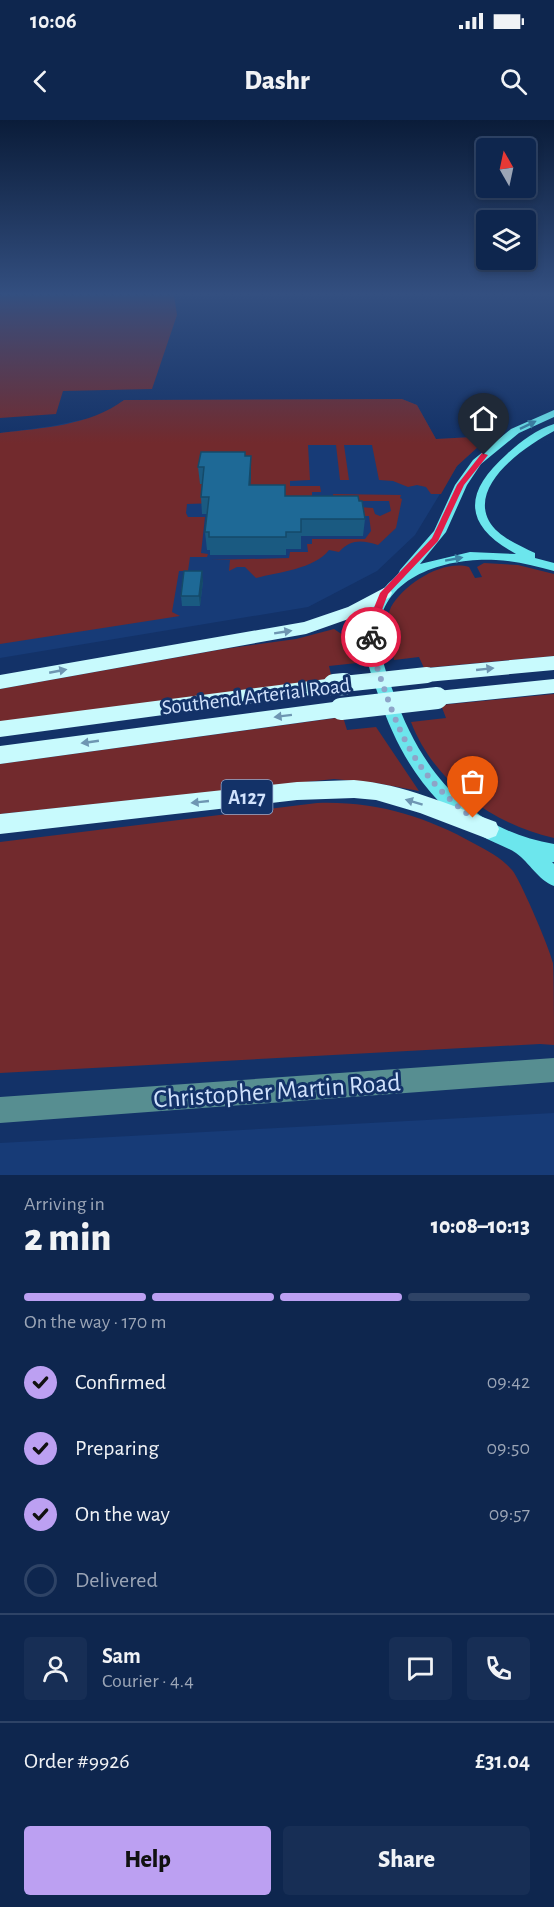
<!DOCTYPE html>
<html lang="en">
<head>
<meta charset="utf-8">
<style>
  :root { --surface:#0e264e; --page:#172e55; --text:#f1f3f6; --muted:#9ba5b6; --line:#2e4366; --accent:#bca0f2 }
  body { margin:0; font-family:"Alegreya Sans",sans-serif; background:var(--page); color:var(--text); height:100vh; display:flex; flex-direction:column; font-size:22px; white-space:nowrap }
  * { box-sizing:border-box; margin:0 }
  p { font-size:20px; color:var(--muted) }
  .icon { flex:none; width:33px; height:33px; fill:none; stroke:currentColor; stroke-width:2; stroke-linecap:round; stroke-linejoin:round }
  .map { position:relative; height:1055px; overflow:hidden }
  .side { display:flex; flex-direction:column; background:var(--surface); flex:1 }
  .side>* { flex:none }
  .needle { width:39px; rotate:351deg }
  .controls { position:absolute; left:476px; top:18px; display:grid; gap:12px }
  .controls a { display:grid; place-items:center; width:60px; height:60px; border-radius:6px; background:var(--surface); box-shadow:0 3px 9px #0003,0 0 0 2px var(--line); font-size:30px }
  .pin { position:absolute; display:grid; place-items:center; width:51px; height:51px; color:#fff; margin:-62px -26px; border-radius:50% 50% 50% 0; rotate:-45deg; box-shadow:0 0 6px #0007 }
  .pin .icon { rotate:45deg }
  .courier { position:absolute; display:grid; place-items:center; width:60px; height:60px; margin:-30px; border:4px solid #e11d48; border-radius:50%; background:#fff; color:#222; box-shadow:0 2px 8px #0007 }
  .headline em { font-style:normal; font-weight:800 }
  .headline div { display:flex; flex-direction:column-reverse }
  .headline { display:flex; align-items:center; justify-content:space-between; height:102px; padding:0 24px }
  h1 { font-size:39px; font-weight:800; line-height:45px }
  .bar { display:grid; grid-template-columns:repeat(4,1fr); gap:9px 6px; align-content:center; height:72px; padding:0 24px }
  .bar i { height:8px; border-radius:4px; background:var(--line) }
  .bar .current { background:var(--accent) }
  .bar p { grid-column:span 4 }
  .line { display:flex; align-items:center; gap:15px; padding:0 24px; border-top:2px solid var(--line) }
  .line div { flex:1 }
  .round { display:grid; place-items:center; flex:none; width:63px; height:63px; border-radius:6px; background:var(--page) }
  ol { padding:0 24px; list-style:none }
  li { display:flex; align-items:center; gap:18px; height:66px }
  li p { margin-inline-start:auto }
  li .icon { padding:6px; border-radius:50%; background:var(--accent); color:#111; stroke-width:4 }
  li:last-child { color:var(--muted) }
  li i { width:33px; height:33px; border:3px solid var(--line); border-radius:50% }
  .button { display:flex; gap:12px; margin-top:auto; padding:12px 24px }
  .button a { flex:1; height:69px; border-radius:6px; background:var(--accent); color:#111; font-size:24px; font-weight:800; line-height:69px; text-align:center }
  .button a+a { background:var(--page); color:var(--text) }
  .status { display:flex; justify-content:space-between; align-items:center; height:42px; padding:0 30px; background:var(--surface); direction:ltr }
  .status svg { height:16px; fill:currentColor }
  header { display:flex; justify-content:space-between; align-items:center; height:78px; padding:0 24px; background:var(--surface); font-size:27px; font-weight:800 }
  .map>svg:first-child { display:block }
  .built { fill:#173b77 }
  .green { fill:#722a2d }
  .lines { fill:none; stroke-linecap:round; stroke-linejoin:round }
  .minor { fill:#578e91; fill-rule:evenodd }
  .major { fill:#6ce6ed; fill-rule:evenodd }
  .highway { fill:#c8fafd; fill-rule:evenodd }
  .highway-bridge-far1 { stroke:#c8fafd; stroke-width:16 }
  .highway-bridge { stroke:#c8fafd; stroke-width:22 }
  .wall { fill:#1a5a81 }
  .shaded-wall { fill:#154a69 }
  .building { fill:#1e6996; stroke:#154a69; stroke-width:1.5 }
  .oneway { fill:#3b83a4 }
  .oneway2 { fill:#6e96b2 }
  .route { fill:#e11d48 }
  .done { stroke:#8ea4c8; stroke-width:6; stroke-dasharray:0 10.8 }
  .labels { text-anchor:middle; stroke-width:6; stroke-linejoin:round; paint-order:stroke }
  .shield { fill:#133268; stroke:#98add0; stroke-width:1.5 }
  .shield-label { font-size:20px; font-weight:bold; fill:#d1e2fc }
  .street-label { font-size:21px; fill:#d1e2fc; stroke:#133268 }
  .near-street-label { font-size:26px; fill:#d1e2fc; stroke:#133268 }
</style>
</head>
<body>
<div class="status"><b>10:06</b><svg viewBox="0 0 49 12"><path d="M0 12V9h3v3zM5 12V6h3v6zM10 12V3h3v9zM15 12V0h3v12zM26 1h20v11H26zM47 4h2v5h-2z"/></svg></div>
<header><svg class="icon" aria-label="back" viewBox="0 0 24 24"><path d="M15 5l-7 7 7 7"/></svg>Dashr<svg class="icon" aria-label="search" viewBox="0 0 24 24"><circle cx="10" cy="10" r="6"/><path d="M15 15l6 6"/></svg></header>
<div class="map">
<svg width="554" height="1055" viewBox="0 0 554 1055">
  <rect width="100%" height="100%" fill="#133268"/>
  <g class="built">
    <path d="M402,279L417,285L436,319L490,316L457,346L415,415L377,451L308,487L0,538V313L52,306L95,297L111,290L124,280Z"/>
    <path d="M554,993V1055H0V1023Z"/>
  </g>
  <g class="green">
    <path d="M0,175H174L177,195L152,269L63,271L56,294L0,298Z"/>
    <path d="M402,279L417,285L436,319L490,316L457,346L441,374H431L426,367L417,365L408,367L393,361L379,360L372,325H344L349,360H340L336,325H308L310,360L290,361V366H320L321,372H312V380L187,384L186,393L188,397H205L201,433L208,434L207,437H190L188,451H179L172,492L180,496L0,524V313C42,308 89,306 124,280Z"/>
    <path d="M333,374L401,375L400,378L402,379L396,408L378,425C362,420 351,419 339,432L329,430C314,449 279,452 256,458L245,447H237L229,451L230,440H211L289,438L290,432H308L307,424H312V419H365L371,411L369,396H362L359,387L373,388L375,394L380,396L391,391L389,381H334Z"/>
    <path d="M484,443L518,445L554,454V536L424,548L419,537L394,540L389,511L384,510C386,502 388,494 391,487C404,464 443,439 469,447L475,458L482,457L477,447Z"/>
    <path d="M334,509L352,521L357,543L329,546L332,559L0,602V569L224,529L296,519Z"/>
    <path d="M554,574V718C492,704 434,662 411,602L446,598L441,585Z"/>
    <path d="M343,597L347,610L376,607L419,671L376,663L334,659L0,694V644Z"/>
    <path d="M317,683C375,681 425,696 475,724C488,731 503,739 512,750C520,759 550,829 553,843C554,859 554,906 554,925L540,924L0,953V722Z"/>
  </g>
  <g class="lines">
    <path class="minor" d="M554,938V962L0,1003V977Z"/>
    <path class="major" d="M554,290V297L519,313L481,344L467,365L446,412L420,444L470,432L516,434C463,405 463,373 507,334C520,322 537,309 554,304V311C527,325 469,364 489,401C498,417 519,425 535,433V438L554,443V451C535,446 516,441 496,440C449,437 380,455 379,513C379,534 387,555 394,574C421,651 470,710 554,724V742H552L554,744V766C538,760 530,743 516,733C505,726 491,722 480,715C428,682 398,634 379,577C372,556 362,533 365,510C366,494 373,477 386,466C391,460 398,456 400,450L434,411L455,365L473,340L511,309Z"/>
    <g class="highway">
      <path d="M384,468L390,469L392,473L390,477L360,495L306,514L0,569V555L304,502L348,487Z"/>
      <path d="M554,536V550L427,562L420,560L418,555L420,550L427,548Z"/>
      <path d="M334,558L341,560L343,565L341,570L334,572L0,617V601Z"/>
      <path d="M554,559V573L437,585L430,583L427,578L430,573L437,571Z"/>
      <path d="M341,581L348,584L351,589L348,594L341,597L0,644V626Z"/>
      <path d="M354,660C403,664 450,685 496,702L499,709L496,716L488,719L420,693L376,680L354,678L297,680L0,714V694L297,662Z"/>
    </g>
    <path class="highway-bridge-far1" d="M334,565L427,555"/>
    <g class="highway-bridge">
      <path d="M334,565L344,564"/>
      <path d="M341,589L437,578"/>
    </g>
  </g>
  <g class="wall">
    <path d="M245,336L251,353L250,365L285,376L359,381L365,399L363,416H301V429H286V435H210V430H207L205,412L207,394H202L201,377L202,364H200L198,347Z"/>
    <path d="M203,461L200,486H182L181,476Z"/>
  </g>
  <g class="shaded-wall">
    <path d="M251,336V353L250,383L249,365Z"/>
    <path d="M202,451L203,461L200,486L199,476Z"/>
  </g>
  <g class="building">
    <path d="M201,332H245V336H251L249,365H285V376H358L359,381H362L365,399H301V412H286V417H209V412H205L209,377H201L204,347H198Z"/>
    <path d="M184,451H202L199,476H181Z"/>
  </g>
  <defs><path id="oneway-solid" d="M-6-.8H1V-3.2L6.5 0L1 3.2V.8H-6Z" transform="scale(1.5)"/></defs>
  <g class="oneway">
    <use href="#oneway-solid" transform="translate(528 305) rotate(-26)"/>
    <use href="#oneway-solid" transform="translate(454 439) rotate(-10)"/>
  </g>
  <g class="oneway2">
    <use href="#oneway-solid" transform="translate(283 512) rotate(-9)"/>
    <use href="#oneway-solid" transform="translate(485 549) rotate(-6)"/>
    <use href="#oneway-solid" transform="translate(58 551) rotate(-11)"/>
    <use href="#oneway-solid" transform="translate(283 596) rotate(173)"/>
    <use href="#oneway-solid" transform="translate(90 622) rotate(172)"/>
    <use href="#oneway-solid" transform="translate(200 682) rotate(174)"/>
    <use href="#oneway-solid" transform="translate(414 682) rotate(-163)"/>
  </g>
  <linearGradient id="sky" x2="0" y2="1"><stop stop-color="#0a1c39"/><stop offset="0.54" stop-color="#334f80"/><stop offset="1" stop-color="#334f80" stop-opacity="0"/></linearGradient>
  <rect width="554" height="323" fill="url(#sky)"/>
  <path class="route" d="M482,333L488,335L464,365L438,421L388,474L380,495L376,517L371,520L368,519L371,495L380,473L432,418L457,365Z"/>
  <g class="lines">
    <path class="done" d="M371,517C372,535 379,553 385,571C404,627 424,662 473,698"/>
  </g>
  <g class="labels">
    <rect class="shield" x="221.5" y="660" width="51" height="34" rx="4.5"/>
    <g class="shield-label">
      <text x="247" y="684">A127</text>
    </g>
    <g class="street-label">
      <text transform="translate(256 576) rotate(-7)" y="7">Southend Arterial Road</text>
    </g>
    <g class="near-street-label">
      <text transform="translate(277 970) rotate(-4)" y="9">Christopher Martin Road</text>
    </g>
  </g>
</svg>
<div class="controls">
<a><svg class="needle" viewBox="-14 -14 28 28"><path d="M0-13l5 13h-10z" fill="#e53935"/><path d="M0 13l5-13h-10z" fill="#9ba5b6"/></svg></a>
<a><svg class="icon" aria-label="layers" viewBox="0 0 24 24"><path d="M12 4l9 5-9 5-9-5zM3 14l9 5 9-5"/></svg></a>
</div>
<div class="pin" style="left:473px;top:698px;background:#ea580c"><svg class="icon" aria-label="bag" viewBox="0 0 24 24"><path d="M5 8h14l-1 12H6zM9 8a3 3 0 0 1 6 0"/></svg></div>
<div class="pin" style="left:484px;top:335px;background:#1f2937"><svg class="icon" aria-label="home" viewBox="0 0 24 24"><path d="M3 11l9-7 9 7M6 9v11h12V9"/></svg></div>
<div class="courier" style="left:371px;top:517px"><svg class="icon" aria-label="bike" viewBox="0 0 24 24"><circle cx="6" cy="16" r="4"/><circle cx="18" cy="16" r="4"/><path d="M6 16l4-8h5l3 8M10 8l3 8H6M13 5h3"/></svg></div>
</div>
<section class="side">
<div class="headline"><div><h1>2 min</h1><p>Arriving in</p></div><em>10:08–10:13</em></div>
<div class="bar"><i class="current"></i><i class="current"></i><i class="current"></i><i></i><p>On the way · 170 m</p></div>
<ol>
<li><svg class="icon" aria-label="check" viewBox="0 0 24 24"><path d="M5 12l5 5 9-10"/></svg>Confirmed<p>09:42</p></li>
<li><svg class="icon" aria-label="check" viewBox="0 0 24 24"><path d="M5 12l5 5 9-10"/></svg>Preparing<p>09:50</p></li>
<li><svg class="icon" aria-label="check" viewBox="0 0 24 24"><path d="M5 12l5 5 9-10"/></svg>On the way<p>09:57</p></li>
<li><i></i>Delivered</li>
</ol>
<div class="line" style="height:108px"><a class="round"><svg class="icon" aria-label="person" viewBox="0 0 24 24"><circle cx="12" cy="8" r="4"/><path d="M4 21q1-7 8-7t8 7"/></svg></a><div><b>Sam</b><p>Courier · 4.4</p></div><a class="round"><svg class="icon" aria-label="chat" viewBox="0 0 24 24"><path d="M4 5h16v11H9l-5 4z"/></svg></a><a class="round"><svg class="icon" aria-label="phone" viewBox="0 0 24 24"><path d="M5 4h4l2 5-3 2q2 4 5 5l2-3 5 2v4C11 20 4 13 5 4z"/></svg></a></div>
<div class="line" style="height:78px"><div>Order #9926</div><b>£31.04</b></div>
<div class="button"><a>Help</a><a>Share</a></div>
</section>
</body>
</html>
